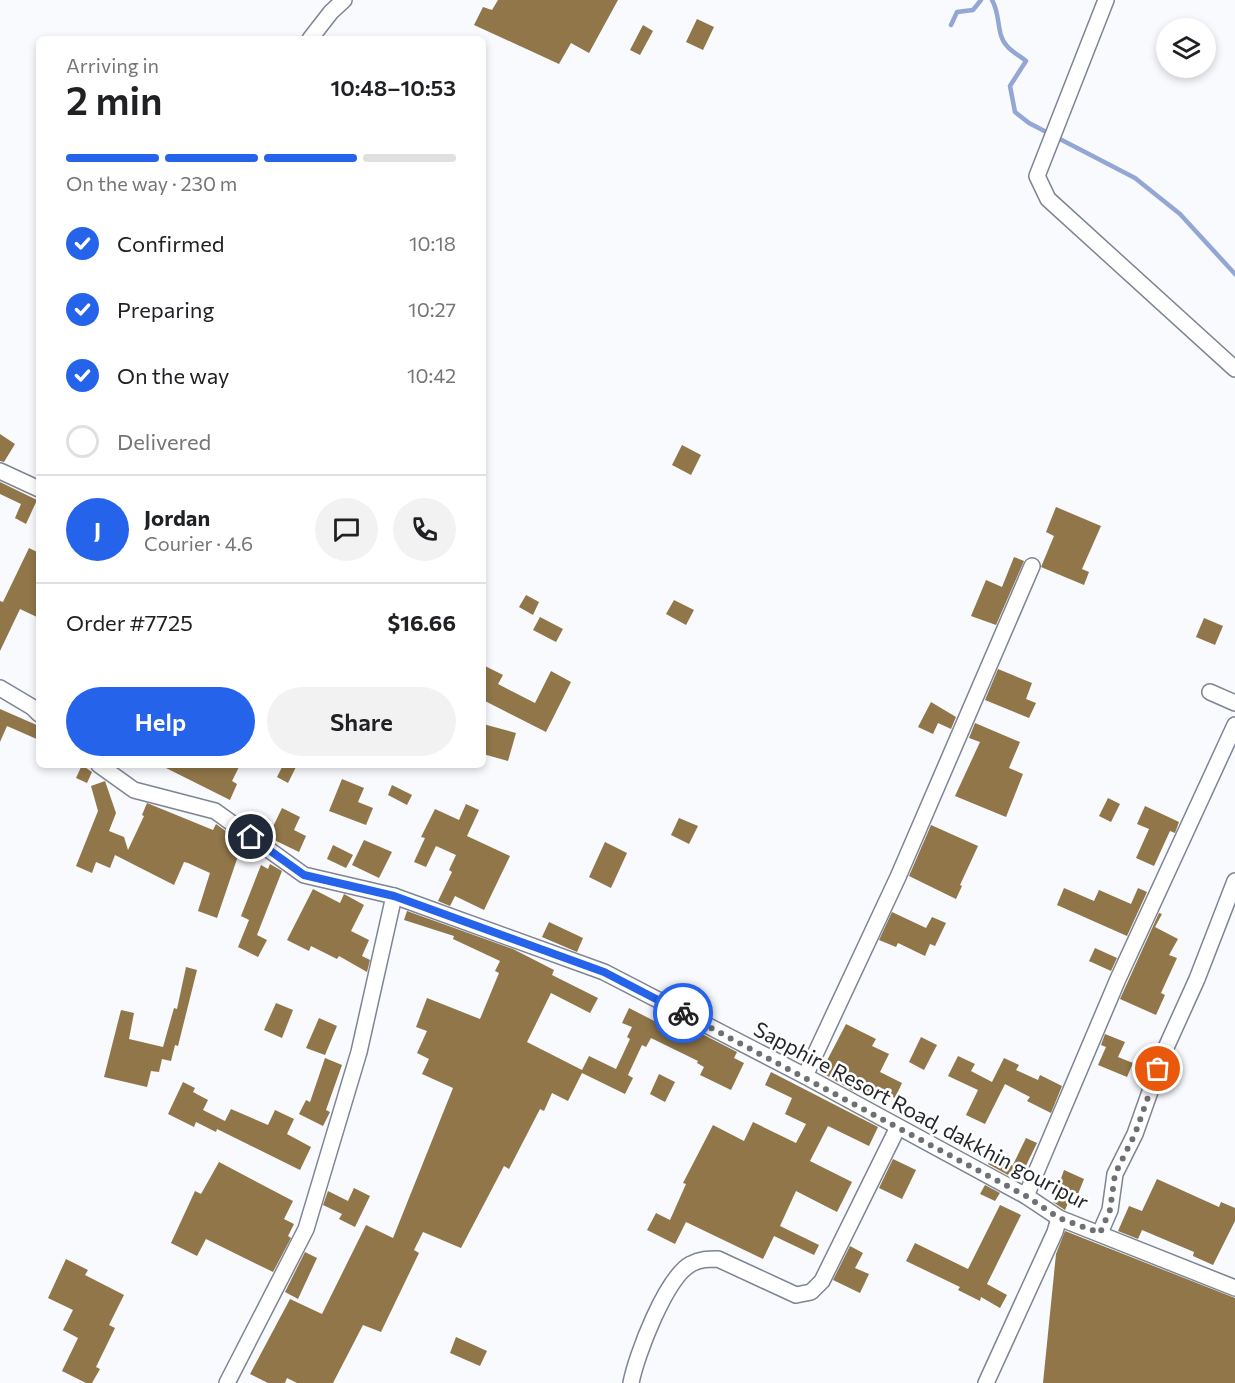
<!DOCTYPE html>
<html lang="en">
<head>
<meta charset="utf-8">
<style>
  :root { --surface:#fff; --page:#f2f2f2; --text:#202124; --muted:#757577; --line:#e0e0e0; --accent:#2563eb }
  body { margin:0; font-family:Commissioner,sans-serif; background:var(--page); color:var(--text); height:100vh; display:flex; flex-direction:column; font-size:22px; white-space:nowrap }
  * { box-sizing:border-box; margin:0 }
  p { font-size:20px; color:var(--muted) }
  .icon { flex:none; width:33px; height:33px; fill:none; stroke:currentColor; stroke-width:2; stroke-linecap:round; stroke-linejoin:round }
  .map { position:relative; flex:1; overflow:hidden }
  .sheet { position:absolute; left:36px; top:36px; width:450px; height:732px; display:flex; flex-direction:column; background:var(--surface); border-radius:9px; box-shadow:0 3px 9px #0003 }
  .sheet>* { flex:none }
  .controls { position:absolute; left:1156px; top:18px; display:grid; gap:12px }
  .controls a { display:grid; place-items:center; width:60px; height:60px; border-radius:50%; background:var(--surface); box-shadow:0 3px 9px #0003; font-size:30px }
  .pin { position:absolute; display:grid; place-items:center; width:51px; height:51px; color:#fff; margin:-26px; border:3px solid #fff; border-radius:50%; box-shadow:0 2px 6px #0007 }
  .courier { position:absolute; display:grid; place-items:center; width:60px; height:60px; margin:-30px; border:4px solid #2563eb; border-radius:50%; background:#fff; color:#222; box-shadow:0 2px 8px #0007 }
  .head em { font-style:normal; font-weight:600 }
  .head div { display:flex; flex-direction:column-reverse }
  .head { display:flex; align-items:center; justify-content:space-between; height:102px; padding:0 30px }
  h1 { font-size:39px; font-weight:600; line-height:45px }
  .bar { display:grid; grid-template-columns:repeat(4,1fr); gap:9px 6px; align-content:center; height:72px; padding:0 30px }
  .bar i { height:8px; border-radius:4px; background:var(--line) }
  .bar .on { background:var(--accent) }
  .bar p { grid-column:span 4 }
  .line { display:flex; align-items:center; gap:15px; padding:0 30px; border-top:2px solid var(--line) }
  .line div { flex:1 }
  .round { display:grid; place-items:center; flex:none; width:63px; height:63px; border-radius:32px; background:var(--page) }
  ol { padding:0 30px; list-style:none }
  li { display:flex; align-items:center; gap:18px; height:66px }
  li p { margin-inline-start:auto }
  li .icon { padding:6px; border-radius:50%; background:var(--accent); color:#fff; stroke-width:4 }
  li:last-child { color:var(--muted) }
  li i { width:33px; height:33px; border:3px solid var(--line); border-radius:50% }
  .button { display:flex; gap:12px; margin-top:auto; padding:12px 30px }
  .button a { flex:1; height:69px; border-radius:36px; background:var(--accent); color:#fff; font-size:24px; font-weight:600; line-height:69px; text-align:center }
  .button a+a { background:var(--page); color:var(--text) }
  .map>svg:first-child { display:block }
  .lines { fill:none; stroke-linecap:round; stroke-linejoin:round }
  .stream { stroke:#93a6d4; stroke-width:4.5 }
  .building { fill:#907649 }
  .street-casing { stroke:#7d8493; stroke-width:18 }
  .street { stroke:#fff; stroke-width:15 }
  .done { stroke:#6e7075; stroke-width:6; stroke-dasharray:0 10.8 }
  .route { stroke:#2563eb; stroke-width:8 }
  .labels { text-anchor:middle; stroke-width:5; stroke-linejoin:round; paint-order:stroke }
  .street-label { font-size:21px; fill:#23262c; stroke:#fff }
</style>
</head>
<body>
<div class="map">
<svg width="1235" height="1383" viewBox="0 0 1235 1383">
  <rect width="100%" height="100%" fill="#f8fafd"/>
  <g class="lines">
    <g class="stream">
      <path d="M992,0C1001,15 996,35 1007,46C1012,52 1020,56 1026,61L1010,86L1015,112L1029,123L1135,178L1180,214L1235,274"/>
      <path d="M951,25L957,12L973,10L981,0"/>
    </g>
  </g>
  <g class="building">
    <path d="M498,0H618L589,53L571,43L559,64L474,25L483,7L492,10Z"/>
    <path d="M697,19L714,27L703,50L686,42Z"/>
    <path d="M643,25L653,31L640,55L630,50Z"/>
    <path d="M0,434L15,444L4,462L0,461Z"/>
    <path d="M682,445L701,455L691,475L672,465Z"/>
    <path d="M0,482L37,500L26,524L15,518L21,504L0,494Z"/>
    <path d="M1056,507L1101,526L1082,569L1089,572L1084,585L1041,567L1054,536L1046,532Z"/>
    <path d="M29,548L39,553V618L20,609L0,651V601L3,602Z"/>
    <path d="M1014,557L1024,561L996,625L971,616L986,580L1002,587Z"/>
    <path d="M526,595L539,602L533,615L519,607Z"/>
    <path d="M674,600L694,610L686,625L666,614Z"/>
    <path d="M540,617L563,629L556,642L533,630Z"/>
    <path d="M1204,618L1223,626L1215,645L1196,637Z"/>
    <path d="M483,665L503,675L498,684L535,703L551,671L571,682L546,732L483,700Z"/>
    <path d="M998,669L1032,683L1026,699L1036,703L1029,718L985,700Z"/>
    <path d="M931,702L956,717L951,729L938,723L933,734L918,727Z"/>
    <path d="M0,709L39,726V740L7,726L0,742Z"/>
    <path d="M975,723L1020,742L1009,768L1023,774L1006,817L955,796L980,742L969,738Z"/>
    <path d="M483,724L516,733L508,761L483,754Z"/>
    <path d="M82,765L92,772L87,783L76,778Z"/>
    <path d="M160,765H240L232,781L237,784L230,800Z"/>
    <path d="M283,765H297L288,783L277,777Z"/>
    <path d="M342,779L364,788L358,802L373,808L366,825L329,811Z"/>
    <path d="M105,781L116,813L109,831L124,837L128,850L144,816L142,815L147,803L213,830L216,824L234,837L231,842L235,844L231,853L238,856L217,918L198,911L210,873L188,863L184,862L174,885L115,855L110,868L96,862L92,873L76,866L98,811L91,786Z"/>
    <path d="M392,785L412,795L407,805L388,795Z"/>
    <path d="M1108,798L1120,804L1111,822L1099,816Z"/>
    <path d="M466,804L479,810L467,836L510,856L484,910L455,896L450,906L438,901L452,872L449,870L456,855L436,846L426,867L414,862L425,838L421,837L435,809L459,820Z"/>
    <path d="M1145,806L1179,822L1175,833L1170,831L1154,866L1136,858L1149,829L1137,824Z"/>
    <path d="M282,808L300,817L294,830L306,836L299,852L268,837Z"/>
    <path d="M679,818L698,826L689,844L671,835Z"/>
    <path d="M931,825L978,846L960,885L962,886L956,899L909,876Z"/>
    <path d="M364,840L392,852L379,878L352,865Z"/>
    <path d="M605,842L627,853L611,888L589,877Z"/>
    <path d="M333,845L353,855L346,868L327,859Z"/>
    <path d="M270,864L282,871L257,935L267,940L258,957L238,947L249,920L241,916L261,865L268,869Z"/>
    <path d="M1064,888L1094,901L1099,890L1131,904L1138,888L1147,892L1127,936L1057,905Z"/>
    <path d="M313,889L340,903L344,894L364,905L351,931L369,940L362,956L370,960L367,972L339,956L337,959L311,946L309,951L287,940Z"/>
    <path d="M407,911L513,949L554,970L552,975L598,998L590,1013L551,993L527,1042L582,1070L589,1056L616,1069L630,1039L627,1037L632,1027L622,1023L629,1008L666,1027L671,1018L737,1052L734,1058L744,1063L731,1090L700,1075L704,1067L697,1063L698,1061L651,1038L646,1047L642,1045L628,1075L633,1078L625,1094L582,1073L568,1101L552,1093L544,1111L540,1109L509,1169L504,1166L461,1248L423,1232L414,1250L419,1253L381,1332L363,1325L333,1383H297L287,1378L285,1383H268L250,1374L290,1299L322,1314L366,1225L393,1238L453,1088L422,1074L429,1059L417,1053L427,1031L416,1027L427,998L480,1019L499,973L495,971L500,961L453,939L454,936L404,920Z"/>
    <path d="M892,912L926,928L932,917L946,923L935,946L930,944L925,956L898,943L896,947L879,940Z"/>
    <path d="M1159,913L1162,914L1155,927L1178,939L1169,955L1177,958L1161,993L1165,995L1156,1015L1120,999Z"/>
    <path d="M549,922L583,938L577,952L542,937Z"/>
    <path d="M1095,948L1117,958L1111,971L1089,961Z"/>
    <path d="M186,967L197,970L178,1046L175,1045L171,1061L162,1059L159,1072L151,1071L147,1087L104,1077L121,1010L134,1013L129,1039L163,1047L174,1008L177,1009Z"/>
    <path d="M276,1003L293,1010L282,1038L264,1030Z"/>
    <path d="M319,1018L337,1026L325,1055L306,1048Z"/>
    <path d="M846,1024L876,1039L872,1046L889,1054L880,1072L902,1083L895,1098L873,1087L870,1093L855,1086L853,1091L821,1072Z"/>
    <path d="M1105,1034L1125,1042L1118,1057L1133,1063L1127,1077L1098,1065L1106,1047L1101,1045Z"/>
    <path d="M921,1037L937,1045L924,1070L909,1062Z"/>
    <path d="M958,1056L975,1064L971,1071L992,1082L1004,1058L1019,1065L1016,1070L1038,1080L1040,1075L1062,1086L1051,1113L1027,1101L1030,1097L1005,1084L985,1124L966,1115L978,1090L948,1076Z"/>
    <path d="M325,1058L342,1065L326,1110L330,1112L323,1126L299,1114L306,1100L310,1102Z"/>
    <path d="M771,1072L878,1127L869,1146L828,1126L810,1161L852,1182L837,1212L796,1191L780,1226L819,1245L814,1255L774,1236L763,1259L686,1222L675,1244L647,1230L656,1213L670,1220L686,1184L683,1183L713,1125L744,1141L753,1122L796,1143L806,1124L785,1114L792,1098L765,1085Z"/>
    <path d="M659,1074L675,1082L665,1102L650,1094Z"/>
    <path d="M183,1082L195,1088L193,1092L208,1100L203,1110L225,1121L231,1109L268,1125L275,1110L294,1119L287,1134L311,1147L300,1170L217,1129L216,1132L196,1122L194,1127L168,1114Z"/>
    <path d="M1026,1138L1037,1143L1020,1178L1009,1173Z"/>
    <path d="M992,1155L1013,1166L1008,1175L988,1164Z"/>
    <path d="M893,1159L916,1170L902,1199L879,1188Z"/>
    <path d="M219,1162L293,1201L284,1219L294,1224L288,1236L291,1238L273,1272L206,1239L197,1256L171,1243L195,1191L201,1194Z"/>
    <path d="M1064,1170L1084,1179L1078,1194L1073,1192L1065,1210L1053,1202Z"/>
    <path d="M1157,1179L1219,1207L1221,1202L1235,1208V1221L1213,1265L1193,1256L1194,1252L1142,1230L1138,1239L1118,1231L1129,1206L1142,1211Z"/>
    <path d="M985,1185L1000,1193L995,1201L980,1194Z"/>
    <path d="M354,1188L370,1196L355,1227L339,1219L342,1214L323,1205L328,1191L348,1201Z"/>
    <path d="M1000,1205L1021,1215L987,1284L1007,1295L1000,1308L981,1297L980,1301L958,1290L960,1287L906,1261L915,1243L968,1269Z"/>
    <path d="M1065,1231L1235,1298V1383H1043L1056,1254Z"/>
    <path d="M850,1246L863,1253L855,1268L869,1274L860,1293L833,1280Z"/>
    <path d="M305,1252L317,1258L298,1299L285,1292Z"/>
    <path d="M66,1259L88,1270L85,1275L124,1295L109,1325L115,1328L96,1367L100,1369L92,1383H86L62,1371L78,1338L63,1330L73,1310L48,1298Z"/>
    <path d="M456,1337L487,1351L480,1366L450,1353Z"/>
  </g>
  <g class="lines">
    <defs>
      <g id="street">
        <path d="M1106,0L1037,176L1048,199L1235,369"/>
        <path d="M310,39L331,12L344,0"/>
        <path d="M0,471L39,489"/>
        <path d="M0,688L32,707L39,714"/>
        <path d="M1210,692L1235,703"/>
        <path d="M99,765L134,790L215,811L304,875L394,896L604,972L805,1076L1026,1196L1059,1218L1235,1288"/>
        <path d="M805,1076L898,877L1032,566"/>
        <path d="M1026,1196L1118,979L1235,725"/>
        <path d="M1100,1233L1110,1210L1115,1174L1135,1134L1164,1052L1197,979L1235,881"/>
        <path d="M227,1383L306,1229L359,1052L394,896"/>
        <path d="M631,1383C636,1356 666,1277 691,1264C700,1259 708,1259 718,1259L796,1295L811,1292L822,1281L898,1127"/>
        <path d="M986,1383L1055,1232L1059,1218"/>
      </g>
    </defs>
    <use href="#street" class="street-casing"/>
    <use href="#street" class="street"/>
  </g>
  <g class="lines">
    <path class="done" d="M683,1013L1026,1196L1059,1218L1100,1233L1110,1210L1115,1174L1135,1134L1158,1069"/>
    <path class="route" d="M251,837L304,875L394,896L604,972L683,1013"/>
  </g>
  <g class="labels">
    <g class="street-label">
      <text transform="translate(921 1116) rotate(28)" y="7">Sapphire Resort Road, dakkhin gouripur</text>
    </g>
  </g>
</svg>
<div class="controls">
<a><svg class="icon" aria-label="layers" viewBox="0 0 24 24"><path d="M12 4l9 5-9 5-9-5zM3 14l9 5 9-5"/></svg></a>
</div>
<div class="pin" style="left:1158px;top:1069px;background:#ea580c"><svg class="icon" aria-label="bag" viewBox="0 0 24 24"><path d="M5 8h14l-1 12H6zM9 8a3 3 0 0 1 6 0"/></svg></div>
<div class="pin" style="left:251px;top:837px;background:#1f2937"><svg class="icon" aria-label="home" viewBox="0 0 24 24"><path d="M3 11l9-7 9 7M6 9v11h12V9"/></svg></div>
<div class="courier" style="left:683px;top:1013px"><svg class="icon" aria-label="bike" viewBox="0 0 24 24"><circle cx="6" cy="16" r="4"/><circle cx="18" cy="16" r="4"/><path d="M6 16l4-8h5l3 8M10 8l3 8H6M13 5h3"/></svg></div>
<section class="sheet">
<div class="head"><div><h1>2 min</h1><p>Arriving in</p></div><em>10:48–10:53</em></div>
<div class="bar"><i class="on"></i><i class="on"></i><i class="on"></i><i></i><p>On the way · 230 m</p></div>
<ol>
<li><svg class="icon" aria-label="check" viewBox="0 0 24 24"><path d="M5 12l5 5 9-10"/></svg>Confirmed<p>10:18</p></li>
<li><svg class="icon" aria-label="check" viewBox="0 0 24 24"><path d="M5 12l5 5 9-10"/></svg>Preparing<p>10:27</p></li>
<li><svg class="icon" aria-label="check" viewBox="0 0 24 24"><path d="M5 12l5 5 9-10"/></svg>On the way<p>10:42</p></li>
<li><i></i>Delivered</li>
</ol>
<div class="line" style="height:108px"><b class="round" style="background:var(--accent);color:#fff">J</b><div><b>Jordan</b><p>Courier · 4.6</p></div><a class="round"><svg class="icon" aria-label="chat" viewBox="0 0 24 24"><path d="M4 5h16v11H9l-5 4z"/></svg></a><a class="round"><svg class="icon" aria-label="phone" viewBox="0 0 24 24"><path d="M5 4h4l2 5-3 2q2 4 5 5l2-3 5 2v4C11 20 4 13 5 4z"/></svg></a></div>
<div class="line" style="height:78px"><div>Order #7725</div><b>$16.66</b></div>
<div class="button"><a>Help</a><a>Share</a></div>
</section>
</div>
</body>
</html>
